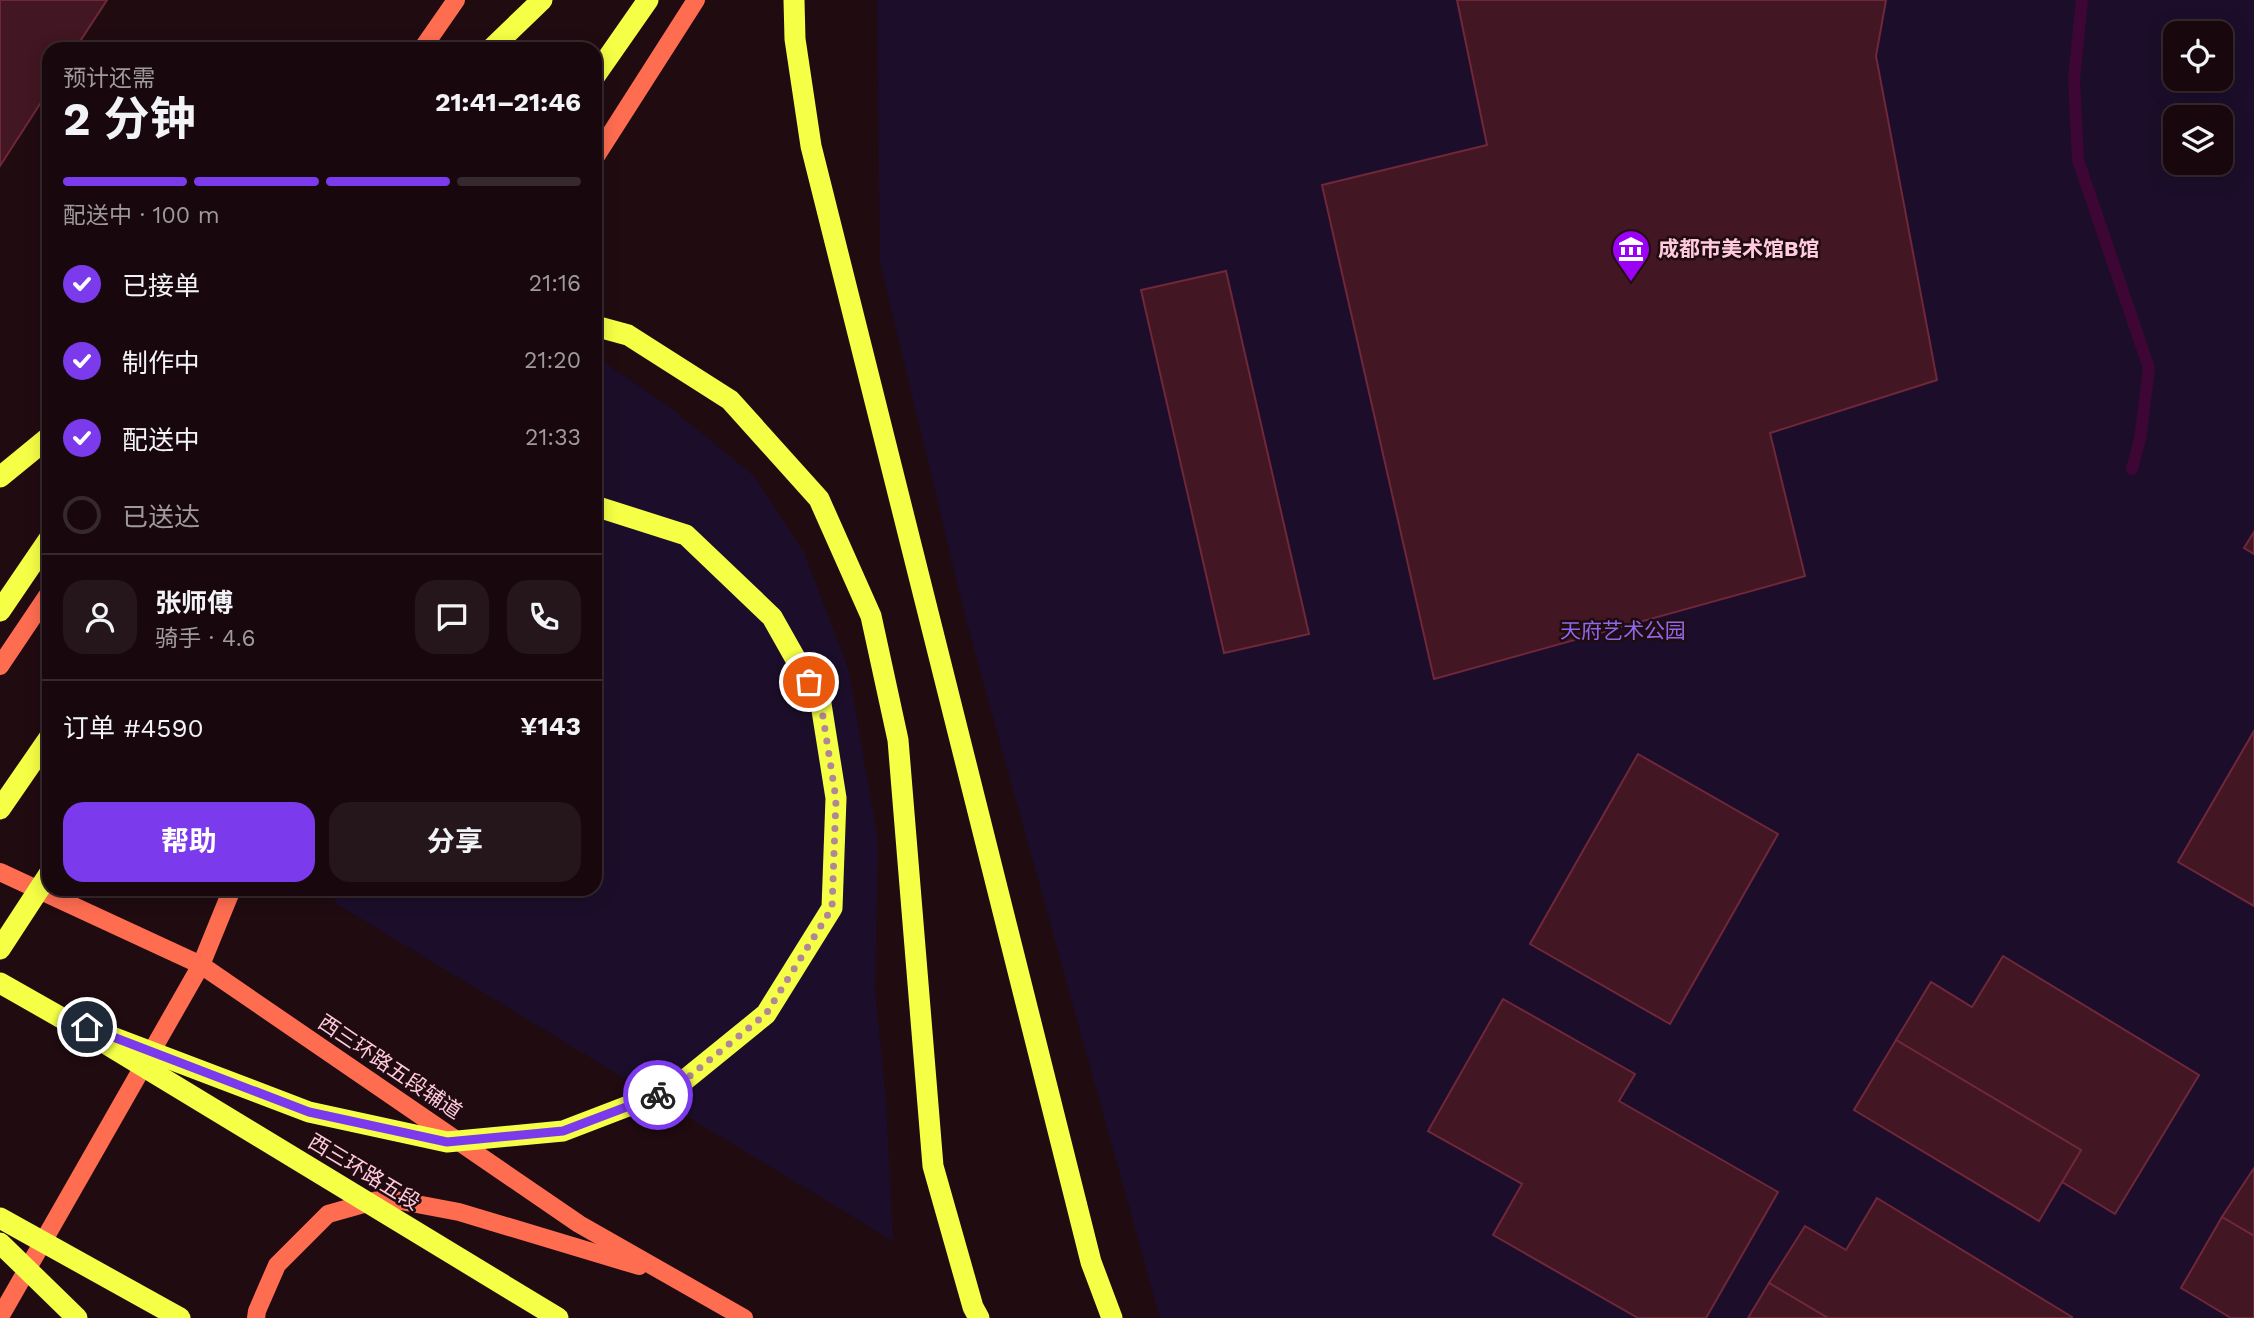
<!DOCTYPE html>
<html lang="zh">
<head>
<meta charset="utf-8">
<style>
  :root { --surface:#18080d; --page:#25161b; --text:#f1f3f6; --muted:#9f9a9d; --line:#36292e; --accent:#7c3aed }
  body { margin:0; font-family:"Work Sans","Noto Sans SC",sans-serif; background:var(--page); color:var(--text); height:100vh; display:flex; flex-direction:column; font-size:26px; white-space:nowrap }
  * { box-sizing:border-box; margin:0 }
  p { font-size:23px; color:var(--muted) }
  .icon { flex:none; width:38px; height:38px; fill:none; stroke:currentColor; stroke-width:2; stroke-linecap:round; stroke-linejoin:round }
  .map { position:relative; flex:1; overflow:hidden }
  .side { position:absolute; left:42px; top:42px; width:560px; height:854px; display:flex; flex-direction:column; background:var(--surface); border-radius:21px; box-shadow:0 4px 18px #0003,0 0 0 2px var(--line) }
  .side>* { flex:none }
  .fabs { position:absolute; left:2163px; top:21px; display:grid; gap:14px }
  .fabs a { display:grid; place-items:center; width:70px; height:70px; border-radius:14px; background:var(--surface); box-shadow:0 4px 18px #0003,0 0 0 2px var(--line); font-size:35px }
  .pin { position:absolute; display:grid; place-items:center; width:60px; height:60px; color:#fff; margin:-30px; border:4px solid #fff; border-radius:50%; box-shadow:0 2px 7px #0007 }
  .courier { position:absolute; display:grid; place-items:center; width:70px; height:70px; margin:-35px; border:5px solid #7c3aed; border-radius:50%; background:#fff; color:#222; box-shadow:0 2px 9px #0007 }
  .headline em { font-style:normal; font-weight:700 }
  .headline div { display:flex; flex-direction:column-reverse }
  .headline { display:flex; align-items:center; justify-content:space-between; height:119px; padding:0 21px }
  h1 { font-size:46px; font-weight:700; line-height:52px }
  .bar { display:grid; grid-template-columns:repeat(4,1fr); gap:10px 7px; align-content:center; height:84px; padding:0 21px }
  .bar i { height:9px; border-radius:5px; background:var(--line) }
  .bar .selected { background:var(--accent) }
  .bar p { grid-column:span 4 }
  .line { display:flex; align-items:center; gap:18px; padding:0 21px; border-top:2px solid var(--line) }
  .line div { flex:1 }
  .round { display:grid; place-items:center; flex:none; width:74px; height:74px; border-radius:21px; background:var(--page) }
  ol { padding:0 21px; list-style:none }
  li { display:flex; align-items:center; gap:21px; height:77px }
  li p { margin-inline-start:auto }
  li .icon { padding:7px; border-radius:50%; background:var(--accent); color:#fff; stroke-width:4 }
  li:last-child { color:var(--muted) }
  li i { width:38px; height:38px; border:4px solid var(--line); border-radius:50% }
  .cta { display:flex; gap:14px; margin-top:auto; padding:14px 21px }
  .cta a { flex:1; height:80px; border-radius:21px; background:var(--accent); color:#fff; font-size:28px; font-weight:700; line-height:80px; text-align:center }
  .cta a+a { background:var(--page); color:var(--text) }
  .map>svg:first-child { display:block }
  .green { fill:#1c0e2a; fill-rule:evenodd }
  .lines { fill:none; stroke-linecap:round; stroke-linejoin:round }
  .stream { stroke:#3e0635; stroke-width:12 }
  .building { fill:#421622; stroke:#70273a; stroke-width:2 }
  .major { stroke:#ff6d51; stroke-width:18 }
  .highway { stroke:#f5ff45; stroke-width:21 }
  .highway-bridge { stroke:#f5ff45; stroke-width:21 }
  .done { stroke:#b18796; stroke-width:7; stroke-dasharray:0 12.6 }
  .route { stroke:#7c3aed; stroke-width:9 }
  .labels { text-anchor:middle; stroke-width:5; stroke-linejoin:round; paint-order:stroke }
  .poi-label { font-size:21px; font-weight:bold; fill:#ffcadd; stroke:#200b11; text-anchor:start }
  .park-label { font-size:21px; fill:#8e69ea; stroke:#200b11 }
  .street-label { font-size:21px; fill:#ffcadd; stroke:#200b11 }
</style>
</head>
<body>
<div class="map">
<svg width="2254" height="1318" viewBox="0 0 2254 1318">
  <rect width="100%" height="100%" fill="#200b11"/>
  <g class="green">
    <path d="M877,0H2254V1318H1160L967,623L880,262ZM2175,33H2221V79H2175ZM2175,117H2221V163H2175Z"/>
    <path d="M595,356L668,406L754,476L804,553L848,668L878,840L875,990L886,1101L893,1241L337,904L331,889H595Z"/>
  </g>
  <g class="lines">
    <path class="stream" d="M2082,0L2074,79L2078,160L2149,368L2140,439L2132,469"/>
  </g>
  <g class="building">
    <path d="M0,0H107L75,49H49V90L0,166Z"/>
    <path d="M1457,0H1886L1876,56L1937,380L1770,433L1805,576L1434,679L1322,185L1487,145Z"/>
    <path d="M1226,271L1309,634L1224,653L1141,290Z"/>
    <path d="M2254,532V554L2244,548Z"/>
    <path d="M2254,731V906L2178,862Z"/>
    <path d="M1638,754L1778,834L1670,1024L1530,944Z"/>
    <path d="M2003,956L2199,1075L2115,1214L2062,1182L2081,1150L1896,1040L1931,982L1972,1007Z"/>
    <path d="M1503,999L1635,1074L1619,1101L1778,1192L1706,1318H1638L1493,1235L1522,1184L1428,1131Z"/>
    <path d="M1896,1040L2081,1150L2039,1221L1854,1110Z"/>
    <path d="M2254,1168V1236L2222,1217Z"/>
    <path d="M1877,1198L2072,1317V1318H1828L1769,1283L1805,1226L1846,1250Z"/>
    <path d="M2222,1217L2254,1236V1318H2231L2181,1288Z"/>
    <path d="M1769,1283L1828,1318H1748Z"/>
  </g>
  <g class="lines">
    <g class="major">
      <path d="M422,49L456,0"/>
      <path d="M595,158L696,0"/>
      <path d="M0,666L49,593"/>
      <path d="M0,872L201,965L579,1224L744,1318"/>
      <path d="M0,1317L201,965L232,889"/>
      <path d="M256,1318L257,1311L277,1265L328,1214L385,1198L459,1212L639,1266"/>
    </g>
    <g class="highway">
      <path d="M794,0L795,39L811,146L1091,1262L1112,1318"/>
      <path d="M491,49L542,0"/>
      <path d="M595,76L648,0"/>
      <path d="M595,326L628,335L730,400L819,499L871,616L898,740L933,1166L973,1307L979,1318"/>
      <path d="M0,477L49,437"/>
      <path d="M0,611L49,539"/>
      <path d="M0,809L49,738"/>
    </g>
    <g class="highway-bridge">
      <path d="M0,949L49,874"/>
      <path d="M0,983L74,1025"/>
      <path d="M62,1018L309,1112L447,1142L563,1131L675,1088L766,1014L832,908L836,798L821,704L772,617L686,535L595,506"/>
      <path d="M108,1045L558,1318"/>
      <path d="M0,1218L180,1318"/>
      <path d="M0,1243L77,1318"/>
    </g>
  </g>
  <g class="lines">
    <path class="done" d="M658,1095L675,1088L766,1014L832,908L836,799L821,704L809,682"/>
    <path class="route" d="M87,1027L309,1112L447,1142L563,1131L658,1095"/>
  </g>
  <defs>
    <symbol id="museum-pin" viewBox="-11 -11 22 30"><path d="M0 17L-7.5 6A9.5 9.5 0 1 1 7.5 6Z" fill="#9c00f5" stroke="#200b11"/><path d="M0-6L6-3V-2H-6V-3ZM-5-1h2V3h-2ZM-1-1h2V3h-2ZM3-1h2V3H3ZM-6 4H6V6H-6Z" fill="#fff"/></symbol>
  </defs>
  <g fill-rule="evenodd">
    <use href="#museum-pin" x="1609" y="227" width="44" height="60"/>
  </g>
  <g class="labels">
    <g class="poi-label">
      <text x="1658" y="256">成都市美术馆B馆</text>
    </g>
    <g class="park-label">
      <text x="1623" y="638">天府艺术公园</text>
    </g>
    <g class="street-label">
      <text transform="translate(390 1067) rotate(34)" y="7">西三环路五段辅道</text>
      <text transform="translate(364 1172) rotate(31)" y="7">西三环路五段</text>
    </g>
  </g>
</svg>
<div class="fabs">
<a><svg class="icon" aria-label="locate" viewBox="0 0 24 24"><circle cx="12" cy="12" r="6"/><path d="M12 2v4M12 18v4M2 12h4M18 12h4"/></svg></a>
<a><svg class="icon" aria-label="layers" viewBox="0 0 24 24"><path d="M12 4l9 5-9 5-9-5zM3 14l9 5 9-5"/></svg></a>
</div>
<div class="pin" style="left:809px;top:682px;background:#ea580c"><svg class="icon" aria-label="bag" viewBox="0 0 24 24"><path d="M5 8h14l-1 12H6zM9 8a3 3 0 0 1 6 0"/></svg></div>
<div class="pin" style="left:87px;top:1027px;background:#1f2937"><svg class="icon" aria-label="home" viewBox="0 0 24 24"><path d="M3 11l9-7 9 7M6 9v11h12V9"/></svg></div>
<div class="courier" style="left:658px;top:1095px"><svg class="icon" aria-label="bike" viewBox="0 0 24 24"><circle cx="6" cy="16" r="4"/><circle cx="18" cy="16" r="4"/><path d="M6 16l4-8h5l3 8M10 8l3 8H6M13 5h3"/></svg></div>
<section class="side">
<div class="headline"><div><h1>2 分钟</h1><p>预计还需</p></div><em>21:41–21:46</em></div>
<div class="bar"><i class="selected"></i><i class="selected"></i><i class="selected"></i><i></i><p>配送中 · 100 m</p></div>
<ol>
<li><svg class="icon" aria-label="check" viewBox="0 0 24 24"><path d="M5 12l5 5 9-10"/></svg>已接单<p>21:16</p></li>
<li><svg class="icon" aria-label="check" viewBox="0 0 24 24"><path d="M5 12l5 5 9-10"/></svg>制作中<p>21:20</p></li>
<li><svg class="icon" aria-label="check" viewBox="0 0 24 24"><path d="M5 12l5 5 9-10"/></svg>配送中<p>21:33</p></li>
<li><i></i>已送达</li>
</ol>
<div class="line" style="height:126px"><a class="round"><svg class="icon" aria-label="person" viewBox="0 0 24 24"><circle cx="12" cy="8" r="4"/><path d="M4 21q1-7 8-7t8 7"/></svg></a><div><b>张师傅</b><p>骑手 · 4.6</p></div><a class="round"><svg class="icon" aria-label="chat" viewBox="0 0 24 24"><path d="M4 5h16v11H9l-5 4z"/></svg></a><a class="round"><svg class="icon" aria-label="phone" viewBox="0 0 24 24"><path d="M5 4h4l2 5-3 2q2 4 5 5l2-3 5 2v4C11 20 4 13 5 4z"/></svg></a></div>
<div class="line" style="height:91px"><div>订单 #4590</div><b>¥143</b></div>
<div class="cta"><a>帮助</a><a>分享</a></div>
</section>
</div>
</body>
</html>
